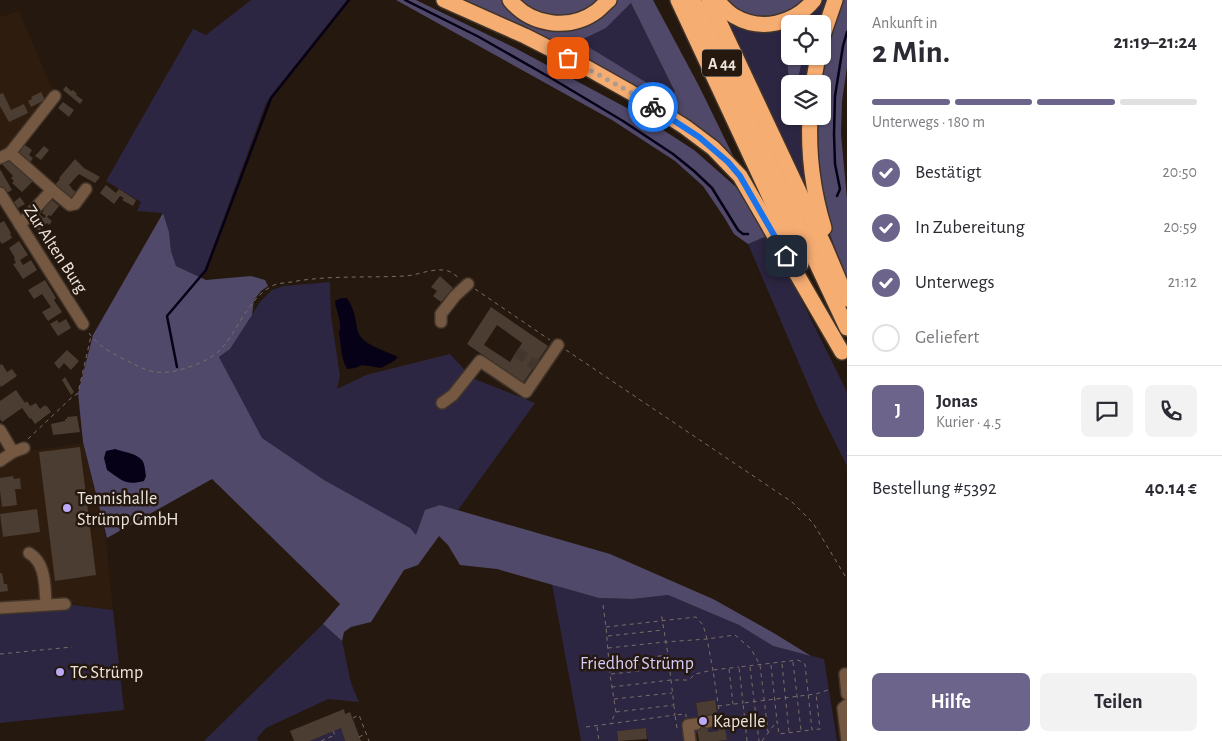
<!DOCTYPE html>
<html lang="de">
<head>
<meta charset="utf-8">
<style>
  :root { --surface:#fff; --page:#f2f2f3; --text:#2b2b33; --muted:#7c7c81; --line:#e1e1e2; --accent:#6c648b }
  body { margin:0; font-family:"Alegreya Sans",sans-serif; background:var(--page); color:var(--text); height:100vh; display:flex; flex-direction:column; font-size:19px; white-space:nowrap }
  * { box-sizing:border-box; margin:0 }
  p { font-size:16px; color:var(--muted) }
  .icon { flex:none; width:28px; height:28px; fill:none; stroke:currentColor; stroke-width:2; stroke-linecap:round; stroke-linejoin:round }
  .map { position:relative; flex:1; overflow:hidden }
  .details { display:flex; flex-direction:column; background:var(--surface); width:375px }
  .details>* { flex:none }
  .controls { position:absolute; left:781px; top:15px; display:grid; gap:10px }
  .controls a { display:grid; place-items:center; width:50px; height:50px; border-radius:8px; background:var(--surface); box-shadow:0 1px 4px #0004; font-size:25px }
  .pin { position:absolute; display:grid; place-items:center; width:42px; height:42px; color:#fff; margin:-21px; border-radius:10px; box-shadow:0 2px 8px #0006 }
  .courier { position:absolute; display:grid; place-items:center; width:50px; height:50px; margin:-25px; border:4px solid #1a73e8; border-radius:50%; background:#fff; color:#222; box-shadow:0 1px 6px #0007 }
  .overview em { font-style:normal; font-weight:700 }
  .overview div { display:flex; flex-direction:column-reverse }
  .overview { display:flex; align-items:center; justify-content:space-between; height:85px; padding:0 25px }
  h1 { font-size:32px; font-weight:700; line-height:38px }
  .bar { display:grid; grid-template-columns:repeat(4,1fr); gap:8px 5px; align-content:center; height:60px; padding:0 25px }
  .bar i { height:6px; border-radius:4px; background:var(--line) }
  .bar .current { background:var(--accent) }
  .bar p { grid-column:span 4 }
  .line { display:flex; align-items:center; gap:12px; padding:0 25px; border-top:1px solid var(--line) }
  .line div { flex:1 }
  .round { display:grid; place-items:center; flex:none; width:52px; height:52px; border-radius:8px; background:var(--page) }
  ol { padding:0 25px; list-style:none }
  li { display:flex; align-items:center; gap:15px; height:55px }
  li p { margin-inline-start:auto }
  li .icon { padding:5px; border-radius:50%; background:var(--accent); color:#fff; stroke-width:4 }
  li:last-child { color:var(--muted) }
  li i { width:28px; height:28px; border:2px solid var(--line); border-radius:50% }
  .primary-button { display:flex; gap:10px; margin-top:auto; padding:10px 25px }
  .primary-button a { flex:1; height:58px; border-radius:8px; background:var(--accent); color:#fff; font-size:20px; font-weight:700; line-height:58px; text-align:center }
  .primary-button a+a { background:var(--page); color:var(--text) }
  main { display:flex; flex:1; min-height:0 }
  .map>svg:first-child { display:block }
  .built { fill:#2e1c0e }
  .green { fill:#2d2642 }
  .forest { fill:#51496a; fill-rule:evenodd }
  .water { fill:#070117 }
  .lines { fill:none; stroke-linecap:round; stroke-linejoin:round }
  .stream { stroke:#070117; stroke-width:2.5 }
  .building { fill:#4b3d32; fill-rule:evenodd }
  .minor-tunnel { stroke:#43372d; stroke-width:11; stroke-dasharray:11 5.5; stroke-linecap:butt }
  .minor-casing { stroke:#41352b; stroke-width:14 }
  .highway-casing { stroke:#41352b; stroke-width:18 }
  .path { stroke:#796e65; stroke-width:1; stroke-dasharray:4 4; stroke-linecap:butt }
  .minor { stroke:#755841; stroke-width:11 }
  .highway { stroke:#f6ad72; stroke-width:15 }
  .done { stroke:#a79d95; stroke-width:5; stroke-dasharray:0 9 }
  .route { stroke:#1a73e8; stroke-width:6 }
  .poi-dot { fill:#bcaaf6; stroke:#25180e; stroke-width:2 }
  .labels { text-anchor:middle; stroke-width:5; stroke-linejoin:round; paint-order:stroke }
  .shield { fill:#25180e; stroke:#b1a79f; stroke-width:1 }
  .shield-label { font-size:16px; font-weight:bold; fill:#ede4dd }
  .street-label { font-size:18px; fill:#ede4dd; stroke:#25180e }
  .poi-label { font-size:18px; fill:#ede4dd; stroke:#25180e; text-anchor:start }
  .park-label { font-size:18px; fill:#d6ccfc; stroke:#25180e }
</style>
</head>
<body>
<main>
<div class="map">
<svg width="847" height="741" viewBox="0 0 847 741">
  <rect width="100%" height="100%" fill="#25180e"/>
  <g class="built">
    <path d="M19,11L54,93L7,151L0,154V17Z"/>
    <path d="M0,436L8,447L37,450L83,443L106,538L113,610L65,604L0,608Z"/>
  </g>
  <g class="green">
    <path d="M251,0H347L270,97L266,103L205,269L200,277L176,266L171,251L169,232L163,213L137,211L141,202L106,181L193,29L206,35Z"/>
    <path d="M819,0H832L822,24H791Z"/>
    <path d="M631,3L675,92L670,97L578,41L606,28Z"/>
    <path d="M724,14L790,24V40L786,47V52L790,89V116H807L811,205Z"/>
    <path d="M803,56H815L809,84H797Z"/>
    <path d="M769,235L847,392V466L818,408L748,244Z"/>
    <path d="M330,282L331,316L340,376L337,389L366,375L450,354L472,378L535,403L458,510L440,505L416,535L324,480L261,438L219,357L230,349L260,302L272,290L284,286Z"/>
    <path d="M552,584L599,598L633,599L668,595L739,625L773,646L824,659L837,741H718L727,740L724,723L718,724L719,731L708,732L707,720L717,712L715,700L696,703L699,721L698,733L684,736V741H648L646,728L617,731L618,741H581Z"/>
    <path d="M65,604L113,610L124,710L0,723V608Z"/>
    <path d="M323,624L342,641L351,683L359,702L328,699L266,728L257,738L258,741H204Z"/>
    <path d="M341,728L345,741H310Z"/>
  </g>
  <g class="forest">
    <path d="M396,0H416L515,48L640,115L694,150L735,186L763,224L769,235L748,244L734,234L724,217L703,186L675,161L612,120Z"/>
    <path d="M450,0H653L699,86L739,168L709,142ZM631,3L675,92L670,97L579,41L606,28Z"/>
    <path d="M724,0H804C796,8 787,13 776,15C753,20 742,14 724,0Z"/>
    <path d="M841,0H847V67L842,101L841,134L847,199V281L828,229L816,167V116H822V84H819C823,55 831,28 841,0Z"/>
    <path d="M790,40V56H803L797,84H790V89L786,52V47Z"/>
    <path d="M163,213L169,232L171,251L176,266L206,280L251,276L265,280L268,286L261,291L254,300L252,315L230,349L219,357L262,438L324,480L410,528L416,535L425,510L440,505L610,554L713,599L772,632L811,656L773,646L739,625L668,595L633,599L599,598L497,569L460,565L448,545L439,536L418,565L404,570L371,622L351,627L344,632L342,641L323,624L340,604L212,479L107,538L83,442L78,393L93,335Z"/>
  </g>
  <g class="water">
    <path d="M341,298H347C354,309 355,315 357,328C359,345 385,350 398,357L394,361L381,368L362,365L355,368L347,369C341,359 341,345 339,333C343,324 336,311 335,301Z"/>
    <path d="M115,449C123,452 136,453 142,460C145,464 145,471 146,476L144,481C125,486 122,480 107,470L104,458L106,451Z"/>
  </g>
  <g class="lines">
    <g class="stream">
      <path d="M405,0L479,37L551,78L623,121L673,154L694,171L712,188L738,230L743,234H748"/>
      <path d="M837,196L840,189L835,164L834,134L835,96L843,46L847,32"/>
      <path d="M177,367L167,316L206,270L271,98L349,0"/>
    </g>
  </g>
  <g class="building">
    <path d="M66,86L71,91L73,90L77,94L76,95L83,100L80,104L63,90Z"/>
    <path d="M41,92L45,100L31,107L28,101L32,99L31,97Z"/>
    <path d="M3,93L11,110L24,104L28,113L9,122L0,106V94Z"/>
    <path d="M63,102L74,110L69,117L58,108Z"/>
    <path d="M22,143L32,150L29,155L33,158L29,164L14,153Z"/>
    <path d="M44,146L49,150L41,160L35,156Z"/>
    <path d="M10,157L34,180L22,192L12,183L14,181L11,178L13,176L2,164Z"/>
    <path d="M75,159L84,168L100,177L95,183L79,174L69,185L72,188H71L79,195L73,202L54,186L60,179L59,178Z"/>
    <path d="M0,169L12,190L5,194L0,188Z"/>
    <path d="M106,185L116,193L119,189L136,200L133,206L122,200L124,198L120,196L114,204L100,193Z"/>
    <path d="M20,197L25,204L18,208L14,202Z"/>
    <path d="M50,198L59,206L51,216L49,215L47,217L52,221L49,225L47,223L39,231L29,222L38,213L44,218L46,216L42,213L44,210L41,208Z"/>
    <path d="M4,221L11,233L10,234L12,238L2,244L0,241V223Z"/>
    <path d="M19,241L28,255L20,260L23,265L31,260L37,270L23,279L13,264L16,263L14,259L15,258L9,248Z"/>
    <path d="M440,276L453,288L441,302L433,296L437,291L431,287Z"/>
    <path d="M45,280L56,298L54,300L62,312L48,321L42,312L51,307L42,294L34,299L28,290Z"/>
    <path d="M491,307L548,346L523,383L467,344ZM497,325L522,343L510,362L484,345Z"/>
    <path d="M66,319L71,328L58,336L50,324L57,320L59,323Z"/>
    <path d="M67,350L79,361L71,370L64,363L59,369L54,363Z"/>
    <path d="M2,364L7,372L12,369L17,376L1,387L0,385V365Z"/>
    <path d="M65,377L74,392L71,395L62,380Z"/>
    <path d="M16,390L25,403L27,401L30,406L36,403L40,409L45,405L46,407L47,406L51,412L35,424L31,418L30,419L22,408L2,422L0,419V401Z"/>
    <path d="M77,416L80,432L53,435L51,424L65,421V419H67V417Z"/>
    <path d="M80,447L96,575L55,581L39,452Z"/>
    <path d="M13,476L14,479L20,478L21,489H15L17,505L2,507L0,491V478Z"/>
    <path d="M37,509L40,532L3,537L0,514Z"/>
    <path d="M0,573H2L4,584H7L8,591L0,592Z"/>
    <path d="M715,700L717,712L716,713L717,719L707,720L708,732L719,731L718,724L724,723L727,740L718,741H699L696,722L699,721L696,703Z"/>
    <path d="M344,709L345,714L350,712L361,741H345L341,728L310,741H294L290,731Z"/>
    <path d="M646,728L647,739L618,741L617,731Z"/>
  </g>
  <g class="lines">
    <path class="minor-tunnel" d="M516,352L536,365"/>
    <defs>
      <g id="minor">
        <path d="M10,153L52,190L20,225"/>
        <path d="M0,158L10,153L55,96"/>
        <path d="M52,190L70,205L75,204L86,189"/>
        <path d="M0,193L83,324"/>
        <path d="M441,322V314L455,296L468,284"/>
        <path d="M442,403L453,395L480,361L526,392L558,345"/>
        <path d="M0,430L13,452"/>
        <path d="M0,461L13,452L24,448"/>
        <path d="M29,553C31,555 34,556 35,558C46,569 45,591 46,605"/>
        <path d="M0,608L65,604"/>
        <path d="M845,674L847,694"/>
        <path d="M707,722L711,721"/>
        <path d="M690,741L688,725L696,724"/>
        <path d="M847,741L843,708L847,705"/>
      </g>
      <g id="highway">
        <path d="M444,0L525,36L582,65L630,92L685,127L713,148L740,176L842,352"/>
        <path d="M510,0C531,26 570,31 597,11C601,8 605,3 609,0"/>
        <path d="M678,0L801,264"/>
        <path d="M693,0L847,328"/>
        <path d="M709,0L825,247L847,299"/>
        <path d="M716,0C722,5 727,12 734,16C761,32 794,24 814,0"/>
        <path d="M822,38L835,0"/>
        <path d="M813,84L818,56"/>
        <path d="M810,116C808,154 813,192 824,228"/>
      </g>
    </defs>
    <use href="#minor" class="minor-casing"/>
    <use href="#highway" class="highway-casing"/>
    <g class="path">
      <path d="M475,289L550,340"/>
      <path d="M89,333C96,345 118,357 132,363C151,374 165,375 186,368C199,364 213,358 222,348C239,328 248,299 272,286C277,283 285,283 291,282C329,275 367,278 405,276C418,275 430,269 443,270C449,270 454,274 459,278"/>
      <path d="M566,350L792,502L813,523L847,579"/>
      <path d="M28,439L70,399L78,393L91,336"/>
      <path d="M603,605L606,627L610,675L616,712L610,724"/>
      <path d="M606,627L696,617L703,625L707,639L735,635L751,649L760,665L768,732"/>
      <path d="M608,636L663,630"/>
      <path d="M608,648L665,642L707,639L713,670L695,674L689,680H671L612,687"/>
      <path d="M0,654L72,647"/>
      <path d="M610,662L668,655"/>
      <path d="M793,662L801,730"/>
      <path d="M782,664L789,732"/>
      <path d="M771,665L777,721"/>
      <path d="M750,667L759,741"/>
      <path d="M729,669L733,704"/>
      <path d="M611,674L669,668"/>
      <path d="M614,699L672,693"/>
      <path d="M718,706L743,703L739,667L798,660L805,664L812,730L820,729L816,694"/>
      <path d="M616,712L674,705L668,655L661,612"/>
      <path d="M720,717L713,670L739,667"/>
      <path d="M353,718L359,715L369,741"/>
      <path d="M586,727L675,715L674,706"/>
      <path d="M597,727L599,741"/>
      <path d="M677,728L675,715L686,714V717"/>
      <path d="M359,737L365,734"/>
      <path d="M321,741L335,735L333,731"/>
      <path d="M747,741L743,703L816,694L831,689"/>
      <path d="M762,741L777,721L779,734L811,730"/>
    </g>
    <use href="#minor" class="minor"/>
    <use href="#highway" class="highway"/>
  </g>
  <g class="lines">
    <path class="done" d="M568,58L630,92L653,107"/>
    <path class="route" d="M653,107L699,137L728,162L740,176L786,256"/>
  </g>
  <g class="poi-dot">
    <circle cx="67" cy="508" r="5"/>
    <circle cx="60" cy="672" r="5"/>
    <circle cx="703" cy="721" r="5"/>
  </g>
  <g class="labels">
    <rect class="shield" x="702" y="49.5" width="40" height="27" rx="4"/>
    <g class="shield-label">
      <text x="722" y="69">A 44</text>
    </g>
    <g class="street-label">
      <text transform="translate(56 249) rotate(57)" y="6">Zur Alten Burg</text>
    </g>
    <g class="poi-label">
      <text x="77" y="504">Tennishalle<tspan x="77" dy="21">Strümp GmbH</tspan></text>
      <text x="70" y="678">TC Strümp</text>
      <text x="713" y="727">Kapelle</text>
    </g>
    <g class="park-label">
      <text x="637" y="669">Friedhof Strümp</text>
    </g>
  </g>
</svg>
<div class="controls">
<a><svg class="icon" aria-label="locate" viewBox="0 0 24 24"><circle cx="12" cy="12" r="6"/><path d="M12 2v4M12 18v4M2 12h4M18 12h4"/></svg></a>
<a><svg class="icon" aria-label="layers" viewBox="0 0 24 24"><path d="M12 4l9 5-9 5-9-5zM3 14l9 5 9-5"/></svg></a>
</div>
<div class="pin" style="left:568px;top:58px;background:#ea580c"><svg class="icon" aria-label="bag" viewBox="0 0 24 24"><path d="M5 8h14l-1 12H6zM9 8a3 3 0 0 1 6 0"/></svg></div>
<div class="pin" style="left:786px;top:256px;background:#1f2937"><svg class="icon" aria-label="home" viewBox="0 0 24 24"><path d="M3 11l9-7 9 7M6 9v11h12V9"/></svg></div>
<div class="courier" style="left:653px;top:107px"><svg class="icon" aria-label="bike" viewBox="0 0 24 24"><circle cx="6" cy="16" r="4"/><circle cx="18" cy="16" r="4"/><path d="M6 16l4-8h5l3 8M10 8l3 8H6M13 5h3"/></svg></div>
</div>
<section class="details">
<div class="overview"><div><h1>2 Min.</h1><p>Ankunft in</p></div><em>21:19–21:24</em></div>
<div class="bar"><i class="current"></i><i class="current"></i><i class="current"></i><i></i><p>Unterwegs · 180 m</p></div>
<ol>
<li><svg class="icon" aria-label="check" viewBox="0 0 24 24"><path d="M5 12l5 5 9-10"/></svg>Bestätigt<p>20:50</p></li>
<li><svg class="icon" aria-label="check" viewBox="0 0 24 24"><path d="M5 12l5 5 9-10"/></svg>In Zubereitung<p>20:59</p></li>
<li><svg class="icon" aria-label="check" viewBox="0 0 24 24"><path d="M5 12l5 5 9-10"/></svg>Unterwegs<p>21:12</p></li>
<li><i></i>Geliefert</li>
</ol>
<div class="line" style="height:90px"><b class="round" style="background:var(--accent);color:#fff">J</b><div><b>Jonas</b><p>Kurier · 4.5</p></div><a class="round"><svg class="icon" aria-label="chat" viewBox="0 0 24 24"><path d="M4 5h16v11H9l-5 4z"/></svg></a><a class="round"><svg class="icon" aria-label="phone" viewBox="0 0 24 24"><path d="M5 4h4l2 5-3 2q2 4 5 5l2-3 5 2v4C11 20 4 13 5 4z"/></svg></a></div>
<div class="line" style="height:65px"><div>Bestellung #5392</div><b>40.14 €</b></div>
<div class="primary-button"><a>Hilfe</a><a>Teilen</a></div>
</section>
</main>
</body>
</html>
